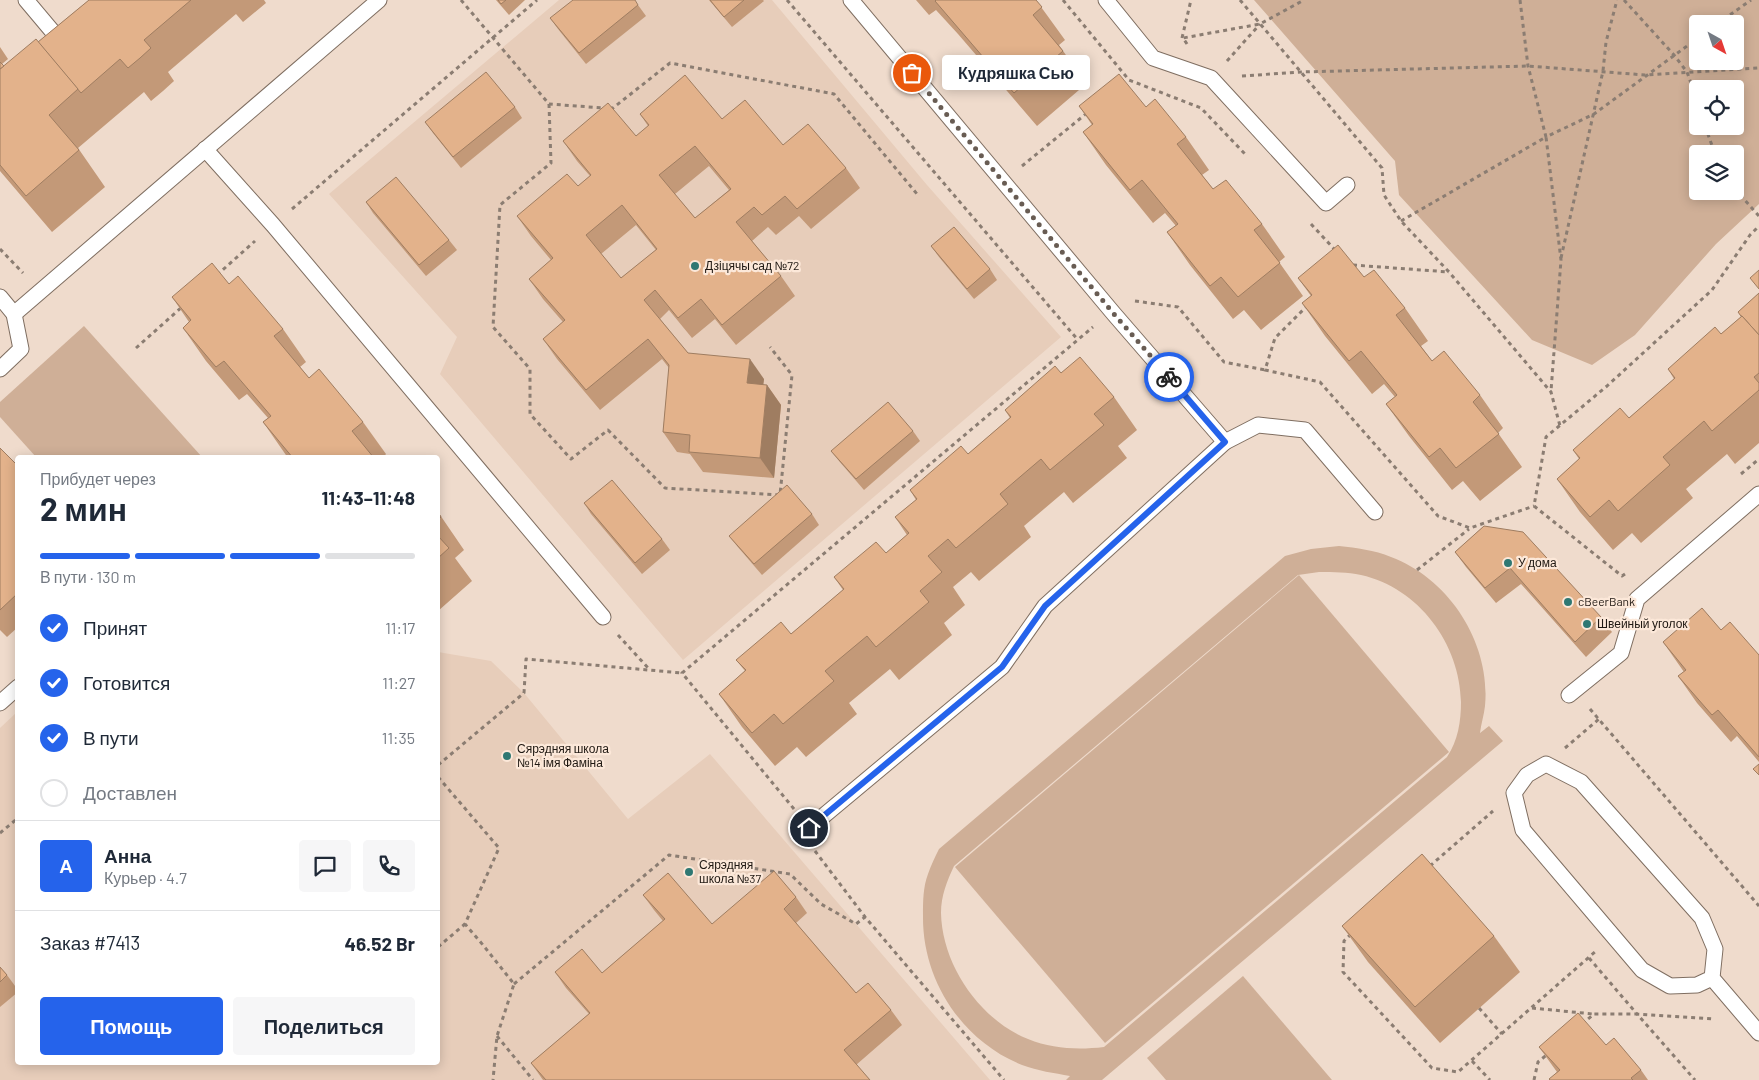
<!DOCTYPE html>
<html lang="ru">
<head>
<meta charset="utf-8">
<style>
  :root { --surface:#fff; --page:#f6f6f7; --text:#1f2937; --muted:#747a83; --line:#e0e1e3; --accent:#2563eb }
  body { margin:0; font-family:Barlow,sans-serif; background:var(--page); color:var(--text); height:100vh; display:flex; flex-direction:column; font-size:19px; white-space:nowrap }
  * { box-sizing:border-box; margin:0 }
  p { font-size:16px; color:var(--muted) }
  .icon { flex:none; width:28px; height:28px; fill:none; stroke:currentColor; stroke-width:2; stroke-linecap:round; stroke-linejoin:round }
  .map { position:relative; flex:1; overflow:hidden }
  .panel { position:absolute; left:15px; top:455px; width:425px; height:610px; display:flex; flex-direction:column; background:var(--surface); border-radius:5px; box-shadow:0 2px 12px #0003 }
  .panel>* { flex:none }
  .needle { width:32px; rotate:140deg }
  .fabs { position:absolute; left:1689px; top:15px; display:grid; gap:10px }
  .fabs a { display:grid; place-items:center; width:55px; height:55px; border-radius:5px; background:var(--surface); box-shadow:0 2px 12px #0003; font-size:25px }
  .pin { position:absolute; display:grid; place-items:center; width:42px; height:42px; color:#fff; margin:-21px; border:2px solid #fff; border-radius:50%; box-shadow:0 1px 5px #0007 }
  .courier { position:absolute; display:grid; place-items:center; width:50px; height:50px; margin:-25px; border:4px solid #2563eb; border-radius:50%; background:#fff; color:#222; box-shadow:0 1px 6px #0007 }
  .bubble { position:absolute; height:35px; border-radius:5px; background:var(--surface); box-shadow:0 2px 12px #0003; font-size:16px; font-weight:700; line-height:35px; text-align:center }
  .headline em { font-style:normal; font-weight:700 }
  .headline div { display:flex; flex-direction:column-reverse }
  .headline { display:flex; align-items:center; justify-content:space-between; height:85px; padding:0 25px }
  h1 { font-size:32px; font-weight:700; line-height:38px }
  .bar { display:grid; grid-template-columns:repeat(4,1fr); gap:8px 5px; align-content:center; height:60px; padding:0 25px }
  .bar i { height:6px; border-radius:4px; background:var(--line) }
  .bar .current { background:var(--accent) }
  .bar p { grid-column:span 4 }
  .line { display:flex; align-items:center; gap:12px; padding:0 25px; border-top:1px solid var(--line) }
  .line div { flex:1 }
  .round { display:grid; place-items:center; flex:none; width:52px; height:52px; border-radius:5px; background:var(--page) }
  ol { padding:0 25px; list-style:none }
  li { display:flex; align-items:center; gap:15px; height:55px }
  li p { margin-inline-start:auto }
  li .icon { padding:5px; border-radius:50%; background:var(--accent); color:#fff; stroke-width:4 }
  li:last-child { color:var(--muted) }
  li i { width:28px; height:28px; border:2px solid var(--line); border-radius:50% }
  .cta { display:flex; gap:10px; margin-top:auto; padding:10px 25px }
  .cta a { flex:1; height:58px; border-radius:5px; background:var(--accent); color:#fff; font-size:20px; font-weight:700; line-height:58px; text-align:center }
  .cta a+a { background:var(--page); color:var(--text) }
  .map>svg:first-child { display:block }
  .built { fill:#e7cdba }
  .green { fill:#cfaf97; fill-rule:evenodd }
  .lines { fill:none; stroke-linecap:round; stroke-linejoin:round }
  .service-casing { stroke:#7f6e61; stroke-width:17 }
  .path { stroke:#8b7d72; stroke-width:3; stroke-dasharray:4 4; stroke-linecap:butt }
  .service { stroke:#fff; stroke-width:15 }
  .wall { fill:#c39978; fill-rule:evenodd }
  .shaded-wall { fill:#9f7d61 }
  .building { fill:#e3b28b; stroke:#9f7d61; fill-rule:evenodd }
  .done { stroke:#685c53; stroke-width:5; stroke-dasharray:0 9 }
  .route { stroke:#2563eb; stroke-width:6 }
  .poi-dot { fill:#2f7873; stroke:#fce8d9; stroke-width:2 }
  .labels { text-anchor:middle; stroke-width:4.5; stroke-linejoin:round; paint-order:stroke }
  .poi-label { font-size:12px; fill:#1f1812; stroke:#fce8d9; text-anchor:start }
</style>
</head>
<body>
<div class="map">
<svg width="1759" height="1080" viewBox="0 0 1759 1080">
  <rect width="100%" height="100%" fill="#efdbcc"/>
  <g class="built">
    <path d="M559,0H772L927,185L1061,337L683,660L440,374L457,337L329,194Z"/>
    <path d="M438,652L491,661L524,693L628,819L710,754L990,1080H0V728L17,712L18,1062H438Z"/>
  </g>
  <g class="green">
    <path d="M1254,0H1759V204L1716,244L1635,335L1592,365L1532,340L1399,195L1395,161ZM1698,24H1735V61H1698ZM1698,89H1735V126H1698ZM1698,154H1735V191H1698Z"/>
    <path d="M84,326L202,457H36L0,417V402Z"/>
    <path d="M1339,546C1357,548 1374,550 1391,557C1450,579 1491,644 1485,706C1484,715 1481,724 1480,733L1489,726L1503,741L1102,1080H1066L1070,1076C1054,1073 1038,1071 1022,1065C962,1041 922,980 923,915C923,902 923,887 928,874C931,865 935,857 939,849L1285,556L1311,549ZM1319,572C1334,572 1347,572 1361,575C1419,588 1460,644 1461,702C1461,721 1458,741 1447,757L1104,1047C1078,1050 1053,1049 1028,1039C980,1020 942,965 941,913C941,896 947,881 954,866L1298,575Z"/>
    <path d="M1299,575L1449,752L1105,1043L955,867Z"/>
    <path d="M1243,976L1332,1080H1166L1147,1058Z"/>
  </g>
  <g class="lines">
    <defs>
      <g id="service">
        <path d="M26,0L63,44L62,46"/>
        <path d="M1106,0L1153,58L1211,78L1326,203L1347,185"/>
        <path d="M205,149L273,225L603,617"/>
        <path d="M0,297L14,314L21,349L0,369"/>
        <path d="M14,314L379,0"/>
        <path d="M1225,442L1258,425L1305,430L1375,512"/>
        <path d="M1569,695L1621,653L1637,599L1759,494"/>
        <path d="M0,703L18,687"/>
        <path d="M809,828L1002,667L1045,606L1225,442L1114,314L851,0"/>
        <path d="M1712,978L1697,985L1670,986L1642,970L1523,830L1514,793L1527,775L1546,764L1581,782L1702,918L1715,949L1712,978L1759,1033"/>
      </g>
    </defs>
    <use href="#service" class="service-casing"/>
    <g class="path">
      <path d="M461,0L549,104L604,108"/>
      <path d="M787,0L1078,340"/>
      <path d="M1063,0L1129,80L1201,108L1245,154"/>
      <path d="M1240,0L1382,168L1384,195L1401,221L1449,272L1551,392L1560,426"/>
      <path d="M1520,0L1528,66L1546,137L1594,114L1698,38"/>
      <path d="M1624,0L1674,55L1687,72L1698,103"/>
      <path d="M1717,24L1751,0"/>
      <path d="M1182,38L1191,0"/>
      <path d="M1187,44L1183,38L1260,24L1304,0"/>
      <path d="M1227,61L1260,24"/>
      <path d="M1242,76L1301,72L1528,66L1645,75L1759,68"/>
      <path d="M549,104L551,163L500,205L493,327L530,369V414L571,459L608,430L665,488L780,495L792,375L770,347"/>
      <path d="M610,108H613L670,63L834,94L917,194"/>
      <path d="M1705,126L1715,154"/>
      <path d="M1022,166L1087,113"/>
      <path d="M1735,189L1759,216"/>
      <path d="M292,209L537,0"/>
      <path d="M1401,221L1546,137L1561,260L1551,391"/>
      <path d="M1311,224L1336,251"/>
      <path d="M0,249L23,273"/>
      <path d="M1561,258L1603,71L1606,42L1617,0"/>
      <path d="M1353,265L1449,272"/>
      <path d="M217,275L255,241"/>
      <path d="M1135,301L1178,307L1224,362L1265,370"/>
      <path d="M1308,305L1275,338L1265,370L1320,382L1438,516L1470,528L1534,506"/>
      <path d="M136,348L183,306"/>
      <path d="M1741,474L1759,459"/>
      <path d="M1417,570L1469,529"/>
      <path d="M1625,574L1622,576L1534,506L1546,437L1607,386L1712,290L1750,235L1759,226"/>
      <path d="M618,635L649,669"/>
      <path d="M1590,709L1759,906"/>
      <path d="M1565,748L1599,719"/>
      <path d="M438,765L524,693L526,659L682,673"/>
      <path d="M438,777L499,848L465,924L483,945L514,984L497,1036L493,1080"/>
      <path d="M794,809L682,673L1093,327"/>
      <path d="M0,833L18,818"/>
      <path d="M815,851L865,917L1004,1080"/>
      <path d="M1430,866L1493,811"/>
      <path d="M1351,934L1344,941L1343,972L1432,1068L1458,1072L1596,951"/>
      <path d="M438,947L465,924"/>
      <path d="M1589,958L1637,1014L1715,1019"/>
      <path d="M514,984L669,855L790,874L821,904L856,924L865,917"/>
      <path d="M1479,1008L1502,1034"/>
      <path d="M1532,1008L1593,1014"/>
      <path d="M1582,1024L1594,1014H1637L1695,1080"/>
      <path d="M497,1036L533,1080"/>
      <path d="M1472,1061L1490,1080"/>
      <path d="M1534,1080L1538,1062L1549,1053"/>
    </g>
    <use href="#service" class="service"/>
  </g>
  <g class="wall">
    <path d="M89,0H264L266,3L243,22L236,14L168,72L174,81L163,91L151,101L144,92L78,148L105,187L52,232L0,171V47L8,59L2,64L4,66L38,42Z"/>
    <path d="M496,0H525L509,15Z"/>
    <path d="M709,0H763L764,1L732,27Z"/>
    <path d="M916,0H1036L1065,40L1059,45L1086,84L1037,126L958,34L936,10L929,15Z"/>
    <path d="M638,5L646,16L586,64L558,29L550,18Z"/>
    <path d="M1079,106L1146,107L1186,137L1209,170L1202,175L1213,189L1262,224L1285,257L1279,262L1303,296L1261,330L1244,310L1233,319L1190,265L1167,232L1176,226L1165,213L1153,223L1106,165L1083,132L1092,125Z"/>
    <path d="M515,107L522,118L461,168L433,133L425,122Z"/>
    <path d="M640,114L722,119L783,145L846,168L860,188L811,229L799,216L776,235L768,227L752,241L781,276L795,296L736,345L715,319L692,338L669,310L660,319L688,353L764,379L763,385H767L781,405L774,478L703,472L690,454L677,452L663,432L669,368L662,359L600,410L557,359L543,339L563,322L543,299L529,279L551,260L531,236L517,216L578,186L590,176L577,161L563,141L636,136L648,126ZM709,166L729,190L695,218L675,194ZM636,225L656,250L621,278L601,254Z"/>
    <path d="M366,202L449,240L457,250L426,276L373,213Z"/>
    <path d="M931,246L990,269L997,280L974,299L939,257Z"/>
    <path d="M1364,277L1405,308L1428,341L1421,346L1432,361L1480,395L1503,428L1498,433L1522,467L1480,501L1463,481L1452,490L1409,436L1386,404L1395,397L1384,384L1372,394L1325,336L1302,303L1311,296L1298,278Z"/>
    <path d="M229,284L283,329L306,362L300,367L309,378L363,422L386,454L383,458H288L263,422L268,418L247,394L239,400L206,361L183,328L189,322L172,297Z"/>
    <path d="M1759,293V443L1735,464L1727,454L1686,489L1693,498L1641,543L1632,533L1613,550L1580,512L1557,479L1579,459L1573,450L1629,418L1674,379L1668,369L1721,334L1741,317L1738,312Z"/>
    <path d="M1061,373L1114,397L1137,430L1118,446L1127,458L1073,503L1064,492L1024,526L1031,537L979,581L971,572L953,587L965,605L944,623L952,635L899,680L890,669L849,703L857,714L806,757L797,747L775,766L742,727L719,694L745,671L736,660L791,634L843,590L834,577L886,553L907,535L895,517L916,500L910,490L968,454L1010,418L1005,410Z"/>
    <path d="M913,431L920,441L864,490L839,461L831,451Z"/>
    <path d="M0,448L18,466V627L7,637L0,630Z"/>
    <path d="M584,503L662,539L670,550L642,574L591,514Z"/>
    <path d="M438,512L464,550L455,558L472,581L438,611Z"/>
    <path d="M812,514L819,525L762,575L737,546L729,536Z"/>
    <path d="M1484,526L1601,617L1612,632L1586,657L1521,584L1496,603L1466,567L1455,552Z"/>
    <path d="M1721,630L1759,655V762L1737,736L1731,742L1697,703L1678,676L1684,672L1663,642Z"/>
    <path d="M643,895L712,924L796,897L807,913L796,923L856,993L891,1010L902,1025L856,1065L870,1080H543L531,1063L589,1014L566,988L555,972L602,973L663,921L654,910Z"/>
    <path d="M1342,926L1494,936L1520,972L1440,1043L1368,962Z"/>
    <path d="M0,967L7,975L18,990V992L0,1007Z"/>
    <path d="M1606,1045L1641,1070L1648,1080H1550L1557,1072L1539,1047Z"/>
  </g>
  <g class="shaded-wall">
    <path d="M750,359L764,379L761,403L747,383Z"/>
    <path d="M767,385L781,405L774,478L760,458Z"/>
  </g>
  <g class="building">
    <path d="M89,0H191L144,40L151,48L140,58L128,68L120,59L81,93L38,42Z"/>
    <path d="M498,0H506L501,4Z"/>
    <path d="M573,0H635L638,5L579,53L550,18Z"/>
    <path d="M710,0H744L724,17Z"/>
    <path d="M936,0H1036L1042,7L1033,15L1063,51L1014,93L935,1Z"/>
    <path d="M36,39L78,89L49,115L79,150L26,196L0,165V69Z"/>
    <path d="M0,62L4,66L0,69Z"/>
    <path d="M486,72L515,107L453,157L425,122Z"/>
    <path d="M1119,74L1146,107L1155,99L1186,137L1177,144L1213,189L1226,180L1262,224L1254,230L1280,263L1238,297L1221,277L1210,286L1167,232L1178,224L1142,180L1130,190L1083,132L1093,124L1079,106Z"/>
    <path d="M685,75L722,119L745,100L783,145L808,124L846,168L797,209L785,196L762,215L754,207L736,222L781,276L722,325L701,299L678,318L655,290L644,300L688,353L750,359L747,383L767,385L760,458L689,452L690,435L663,432L669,365L648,339L586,390L543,339L565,320L529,279L553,258L517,216L567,174L578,186L591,175L563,141L608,103L636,136L649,125L640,114ZM695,146L731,189L695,218L659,175ZM622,205L657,249L621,278L586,235Z"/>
    <path d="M396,177L449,240L419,265L366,202Z"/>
    <path d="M954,227L990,269L967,289L931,246Z"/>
    <path d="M1338,245L1364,277L1374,270L1405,308L1396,315L1432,361L1444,351L1480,395L1473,402L1499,434L1456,468L1440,448L1429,457L1386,404L1397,395L1361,351L1349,361L1302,303L1312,295L1298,278Z"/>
    <path d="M212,263L229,284L238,276L283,329L274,336L309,378L319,369L363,422L352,431L374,458H293L263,422L271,416L224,361L216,367L183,328L191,320L172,297Z"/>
    <path d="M1759,270V289L1750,278Z"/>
    <path d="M1759,293V335L1742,316H1741L1738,312Z"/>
    <path d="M1742,316L1759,335V373L1754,377L1759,383V390L1712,431L1704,421L1663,457L1670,465L1618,511L1609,500L1590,517L1557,479L1580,458L1573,450L1620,408L1629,418L1675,378L1668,369L1715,327L1721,334Z"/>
    <path d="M1080,357L1114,397L1094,414L1104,425L1050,470L1041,459L1000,494L1008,504L956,548L948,539L928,556L942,572L920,591L929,602L876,647L867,636L825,671L834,681L783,724L774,714L752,733L719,694L746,670L736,660L781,622L791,634L844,589L834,577L876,542L886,553L909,533L895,517L917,499L910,490L961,446L968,454L1011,417L1005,410L1055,366L1061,373Z"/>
    <path d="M888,402L913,431L856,479L831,451Z"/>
    <path d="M0,448L18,466V593L0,610Z"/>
    <path d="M612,480L662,539L635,563L584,503Z"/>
    <path d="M787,485L812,514L754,564L729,536Z"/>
    <path d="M438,512L441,517L438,520Z"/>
    <path d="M1484,526L1523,532L1601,617L1575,642L1510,568L1485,588L1455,552Z"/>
    <path d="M438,536L449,548L438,558Z"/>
    <path d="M1702,608L1721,630L1730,622L1759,655V757L1718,710L1712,715L1678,676L1686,670L1663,642Z"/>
    <path d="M1759,764V775L1753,769Z"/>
    <path d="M1422,854L1494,936L1415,1007L1342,926Z"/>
    <path d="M774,871L796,897L784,909L856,993L868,983L891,1010L844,1050L870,1080H546L531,1063L590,1013L555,972L582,949L602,973L665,919L643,895L668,873L712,924Z"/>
    <path d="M0,967L7,975L0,982Z"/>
    <path d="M1578,1013L1606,1045L1614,1038L1641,1070L1631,1078L1633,1080H1550L1549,1079L1560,1070L1539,1047Z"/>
  </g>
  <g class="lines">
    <path class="done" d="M912,73L1114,314L1169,377"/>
    <path class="route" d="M809,828L1002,667L1045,606L1225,442L1169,377"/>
  </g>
  <g class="poi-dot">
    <circle cx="695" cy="266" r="5"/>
    <circle cx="1508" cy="563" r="5"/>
    <circle cx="1568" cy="602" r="5"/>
    <circle cx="1587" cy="624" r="5"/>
    <circle cx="507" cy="756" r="5"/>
    <circle cx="689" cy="872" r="5"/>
  </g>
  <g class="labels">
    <g class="poi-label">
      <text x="705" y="270">Дзіцячы сад №72</text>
      <text x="1518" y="567">У дома</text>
      <text x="1578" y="606">cBeerBank</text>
      <text x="1597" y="628">Швейный уголок</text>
      <text x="517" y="753">Сярэдняя школа<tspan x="517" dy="14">№14 імя Фаміна</tspan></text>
      <text x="699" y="869">Сярэдняя<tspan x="699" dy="14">школа №37</tspan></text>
    </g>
  </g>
</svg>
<div class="fabs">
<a><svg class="needle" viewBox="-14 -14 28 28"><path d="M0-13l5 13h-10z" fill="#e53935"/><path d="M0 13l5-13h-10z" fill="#747a83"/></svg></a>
<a><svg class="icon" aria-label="locate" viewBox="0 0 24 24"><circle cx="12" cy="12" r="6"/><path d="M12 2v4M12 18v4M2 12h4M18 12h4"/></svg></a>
<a><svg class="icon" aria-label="layers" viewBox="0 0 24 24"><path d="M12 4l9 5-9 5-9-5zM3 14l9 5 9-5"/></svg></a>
</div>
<div class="pin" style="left:912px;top:73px;background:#ea580c"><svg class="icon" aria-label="bag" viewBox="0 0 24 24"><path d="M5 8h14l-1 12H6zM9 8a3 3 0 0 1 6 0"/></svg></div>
<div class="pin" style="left:809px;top:828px;background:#1f2937"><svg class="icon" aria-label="home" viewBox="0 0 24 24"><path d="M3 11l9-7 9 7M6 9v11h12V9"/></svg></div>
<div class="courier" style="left:1169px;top:377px"><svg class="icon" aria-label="bike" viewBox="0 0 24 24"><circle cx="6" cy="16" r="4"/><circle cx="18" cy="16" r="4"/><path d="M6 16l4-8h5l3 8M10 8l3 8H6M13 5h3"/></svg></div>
<div class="bubble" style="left:942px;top:55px;width:148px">Кудряшка Сью</div>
<section class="panel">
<div class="headline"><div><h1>2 мин</h1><p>Прибудет через</p></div><em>11:43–11:48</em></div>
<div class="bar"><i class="current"></i><i class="current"></i><i class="current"></i><i></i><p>В пути · 130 m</p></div>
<ol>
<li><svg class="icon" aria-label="check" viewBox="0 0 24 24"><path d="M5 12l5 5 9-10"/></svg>Принят<p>11:17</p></li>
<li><svg class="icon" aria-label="check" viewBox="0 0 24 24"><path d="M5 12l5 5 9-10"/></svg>Готовится<p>11:27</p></li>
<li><svg class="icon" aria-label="check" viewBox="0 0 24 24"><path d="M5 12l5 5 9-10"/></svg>В пути<p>11:35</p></li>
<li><i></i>Доставлен</li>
</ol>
<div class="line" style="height:90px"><b class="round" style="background:var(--accent);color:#fff">А</b><div><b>Анна</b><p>Курьер · 4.7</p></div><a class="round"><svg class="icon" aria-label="chat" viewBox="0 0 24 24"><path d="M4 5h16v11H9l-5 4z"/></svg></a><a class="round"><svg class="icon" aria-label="phone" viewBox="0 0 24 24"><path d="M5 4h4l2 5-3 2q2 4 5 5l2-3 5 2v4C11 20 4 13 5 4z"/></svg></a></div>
<div class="line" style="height:65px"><div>Заказ #7413</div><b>46.52 Br</b></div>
<div class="cta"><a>Помощь</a><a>Поделиться</a></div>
</section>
</div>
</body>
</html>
